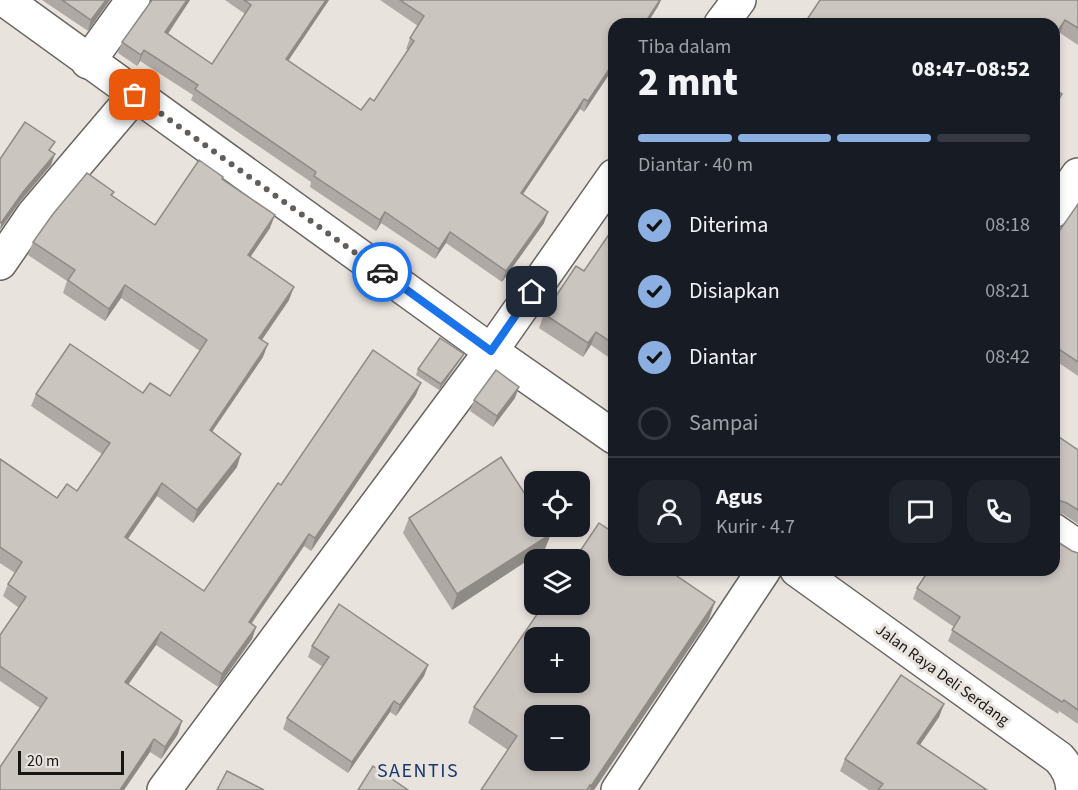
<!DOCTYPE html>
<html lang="id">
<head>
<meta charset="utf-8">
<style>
  :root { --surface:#171b24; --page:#20242c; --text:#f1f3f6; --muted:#9ea1a6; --line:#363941; --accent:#8bafe0 }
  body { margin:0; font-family:"Source Sans 3",sans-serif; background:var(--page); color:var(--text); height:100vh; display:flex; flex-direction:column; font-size:22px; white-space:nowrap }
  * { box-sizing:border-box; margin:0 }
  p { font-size:20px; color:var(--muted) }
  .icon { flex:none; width:33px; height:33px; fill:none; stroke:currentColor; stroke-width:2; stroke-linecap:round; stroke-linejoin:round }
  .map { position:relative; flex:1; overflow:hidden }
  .sheet { position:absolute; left:608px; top:18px; width:452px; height:558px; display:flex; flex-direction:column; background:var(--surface); border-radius:18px; box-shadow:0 3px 9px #0003 }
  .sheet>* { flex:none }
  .controls { position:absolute; left:524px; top:471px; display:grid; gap:12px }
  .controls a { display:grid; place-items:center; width:66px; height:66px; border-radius:12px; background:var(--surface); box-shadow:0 3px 9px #0003; font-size:30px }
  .scale { position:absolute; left:18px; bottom:15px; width:106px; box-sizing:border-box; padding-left:6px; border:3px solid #181615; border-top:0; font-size:16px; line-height:21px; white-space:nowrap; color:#181615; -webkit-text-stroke:4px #e9e3de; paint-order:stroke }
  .pin { position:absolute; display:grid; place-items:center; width:51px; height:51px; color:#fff; margin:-26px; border-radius:12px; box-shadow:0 3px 9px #0006 }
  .courier { position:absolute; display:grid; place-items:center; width:60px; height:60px; margin:-30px; border:4px solid #1a73e8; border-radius:50%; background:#fff; color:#222; box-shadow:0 2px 8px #0007 }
  .headline em { font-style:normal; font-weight:800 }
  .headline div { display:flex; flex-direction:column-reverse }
  .headline { display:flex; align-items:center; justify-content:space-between; height:102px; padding:0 30px }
  h1 { font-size:39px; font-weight:800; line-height:45px }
  .bar { display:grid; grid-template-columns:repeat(4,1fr); gap:9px 6px; align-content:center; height:72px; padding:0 30px }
  .bar i { height:8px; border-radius:4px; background:var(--line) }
  .bar .on { background:var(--accent) }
  .bar p { grid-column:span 4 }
  .line { display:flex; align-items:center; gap:15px; padding:0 30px; border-top:2px solid var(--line) }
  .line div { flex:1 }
  .round { display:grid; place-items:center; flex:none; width:63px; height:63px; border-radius:18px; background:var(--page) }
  ol { padding:0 30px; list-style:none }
  li { display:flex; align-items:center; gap:18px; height:66px }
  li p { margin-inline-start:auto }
  li .icon { padding:6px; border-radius:50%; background:var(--accent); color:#111; stroke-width:4 }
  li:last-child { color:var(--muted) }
  li i { width:33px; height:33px; border:3px solid var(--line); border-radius:50% }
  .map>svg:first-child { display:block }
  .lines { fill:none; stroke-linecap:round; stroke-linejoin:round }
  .minor-casing { stroke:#6a6460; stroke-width:36 }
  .primary-casing { stroke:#6a6460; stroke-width:36 }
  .minor { stroke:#fff; stroke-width:33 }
  .primary { stroke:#fff; stroke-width:33 }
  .wall { fill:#afa9a5 }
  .shaded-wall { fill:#8e8a86 }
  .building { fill:#cbc5c0; stroke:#8e8a86; stroke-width:1.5; fill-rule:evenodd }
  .done { stroke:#615e5b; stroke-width:6; stroke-dasharray:0 10.8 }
  .route { stroke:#1a73e8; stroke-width:8 }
  .labels { text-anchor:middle; stroke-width:6; stroke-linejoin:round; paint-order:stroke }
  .street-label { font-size:16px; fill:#181615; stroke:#e9e3de }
  .quarter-label { font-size:20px; letter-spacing:1.5px; fill:#15376c; stroke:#e9e3de }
</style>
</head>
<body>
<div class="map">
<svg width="1078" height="790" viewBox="0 0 1078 790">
  <rect width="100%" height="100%" fill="#e9e3de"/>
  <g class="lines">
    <defs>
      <g id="minor">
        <path d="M721,24L739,0"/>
        <path d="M88,62L133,0"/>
        <path d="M1053,211L1078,175"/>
        <path d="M0,263L33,215L135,95"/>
        <path d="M1053,530L1078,547"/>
        <path d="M164,790L491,351L614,176"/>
        <path d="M618,790L764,570"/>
      </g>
      <g id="primary">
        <path d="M5,0L491,351L614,437"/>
        <path d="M797,570L1059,758C1068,768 1072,777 1073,790"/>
      </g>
    </defs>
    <use href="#minor" class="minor-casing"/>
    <use href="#primary" class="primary-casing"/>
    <use href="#minor" class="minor"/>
    <use href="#primary" class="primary"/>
  </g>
  <g class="wall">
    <path d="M42,0H110L88,31Z"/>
    <path d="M151,0H190L168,33L212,64L245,14L225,0H329L288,61L361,110L374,101L408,50L406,49L410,38L418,26L380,0H661L657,8L614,24V67L584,112L580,109L523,194L544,223L502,282L446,243L435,259L381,223L376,231L310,187L311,182L191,100L193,95L140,61L137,66L118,53L122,42L151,1Z"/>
    <path d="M1078,0V45L1060,33L1053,44V24Z"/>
    <path d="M222,179L270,228L250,257L289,300L262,340L263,357L212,432L237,467L193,523L157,496L128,539L204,591L281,485L416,395L311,551L304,546L252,623L256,627L252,639L218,687L156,645L128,684L178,734L161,759L150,752L124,790H0L40,708L0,681V635L19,608L3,596L8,584L15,573L0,563V459L57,498L77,491L102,454L31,406L36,394L143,393L170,396L200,351L121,298L105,321L63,293L67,281L28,255L33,242L114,192L112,196L155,225Z"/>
    <path d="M1078,204V376L1053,359V240Z"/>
    <path d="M614,227V361L591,345L583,357L539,328L544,314L584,271Z"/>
    <path d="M464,354L461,359L439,390L416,375L418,369Z"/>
    <path d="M515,398L493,427L470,411L474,400Z"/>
    <path d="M1078,450V524L1063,514L1053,511Z"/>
    <path d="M409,518L545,549L452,610L403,533Z"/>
    <path d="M1072,551L1078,553V724L1059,711L1058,714L948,641L954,627L913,599L917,588L925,576L917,570H1053Z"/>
    <path d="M709,619L594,790H481L508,750L468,723L474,707Z"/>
    <path d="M312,646L428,665L424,676L396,716L390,712L348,773L283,729L287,718L323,667L308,657Z"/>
    <path d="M944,704L939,717L920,745L987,790H869L840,771L845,759Z"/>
  </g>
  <g class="shaded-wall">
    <path d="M106,0H110L88,31L91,20Z"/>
    <path d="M187,0H190L162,43L165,32Z"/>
    <path d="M326,0H329L282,70L286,59Z"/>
    <path d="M659,0H661L657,8L647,24H644Z"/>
    <path d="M1065,20L1060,33L1053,44V38Z"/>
    <path d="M144,50L140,61L137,66L141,55Z"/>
    <path d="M614,62V67L584,112L588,101Z"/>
    <path d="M1062,94L1057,107L1053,113V107Z"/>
    <path d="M584,99L580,109L517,203L521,193Z"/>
    <path d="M55,154L51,165L19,203L0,230L1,223L23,192Z"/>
    <path d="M385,212L381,223L376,231L380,220Z"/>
    <path d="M548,212L544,223L502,282L506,271Z"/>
    <path d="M275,215L270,228L243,268L248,255Z"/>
    <path d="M450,232L446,243L435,259L439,249Z"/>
    <path d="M125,285L121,298L105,321L109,309Z"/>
    <path d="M294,287L289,300L254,351L259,338Z"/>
    <path d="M596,332L591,345L583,357L588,343Z"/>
    <path d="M268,344L263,357L205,442L210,430Z"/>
    <path d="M464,354L461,359L439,390L441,384Z"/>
    <path d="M421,383L416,395L311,551L315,538Z"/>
    <path d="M519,387L515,398L493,427L497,416Z"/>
    <path d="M241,454L237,467L193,523L197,510Z"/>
    <path d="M162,483L157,496L120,550L125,537Z"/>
    <path d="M1058,500L1054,511H1053V501Z"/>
    <path d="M309,534L304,546L244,634L249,622Z"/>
    <path d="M551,534L545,549L452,610L457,594Z"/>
    <path d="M715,602L709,619L594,790H590L591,786Z"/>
    <path d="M256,627L252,639L218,687L222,674Z"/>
    <path d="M161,632L156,645L121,695L125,682Z"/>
    <path d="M428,665L424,676L396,716L400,705Z"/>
    <path d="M394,701L390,712L348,773L352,762Z"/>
    <path d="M944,704L939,717L913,755L917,743Z"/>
    <path d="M182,721L178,734L161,759L165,747Z"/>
    <path d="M154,739L150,752L124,790H120Z"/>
  </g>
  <g class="building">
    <path d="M62,0H106L91,20Z"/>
    <path d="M152,0H187L165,32L212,64L251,5L244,0H326L286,59L361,110L370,98L374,101L414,41L410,38L424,16L400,0H660L644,24H614V62L588,101L584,99L521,193L548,212L506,271L450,232L439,249L385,212L380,220L314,176L316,172L195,89L198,85L144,50L141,55L122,42Z"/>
    <path d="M820,0H1078V28L1065,20L1053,38V24H804Z"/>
    <path d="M1053,88L1062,94L1053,107Z"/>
    <path d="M25,122L55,142L49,150L55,154L23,192L1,223L0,222V159Z"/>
    <path d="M199,160L223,177L222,179L275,215L248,255L294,287L259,338L268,344L210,430L241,454L197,510L162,483L125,537L204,591L278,483L281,485L373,350L421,383L315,538L309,534L249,622L256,627L222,674L161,632L125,682L182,721L165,747L154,739L120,790H0V767L47,698L0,666V635L26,597L8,584L22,562L0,547V459L57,498L67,484L77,491L110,443L36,394L70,344L143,393L150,383L170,396L207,340L125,285L109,309L68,280L75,270L33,242L53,214L87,173L114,192L111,195L155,225Z"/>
    <path d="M1078,204V362L1053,345V240Z"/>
    <path d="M614,227V344L596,332L588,343L544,314L576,266L584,271Z"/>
    <path d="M440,338L464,354L441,384L418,369Z"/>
    <path d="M496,370L519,387L497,416L474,400Z"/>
    <path d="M1053,433L1078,450V510L1067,503L1058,500L1053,501Z"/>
    <path d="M501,457L534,508V526H546L551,534L457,594L409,518Z"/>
    <path d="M599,523L614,533V570H668L715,602L591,786L590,785L587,790H481L517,736L474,707L544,604H579V560H574ZM534,638H579V682H534ZM534,716H579V760H534Z"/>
    <path d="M1053,539L1072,551L1078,553V710L1064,700L1062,702L952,630L960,617L917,588L929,570H1053Z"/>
    <path d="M339,604L428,665L400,705L394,701L352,762L287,718L329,657L312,646Z"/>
    <path d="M901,675L944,704L917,743L987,790H878L883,784L845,759Z"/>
    <path d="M373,766L408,790H358Z"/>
    <path d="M227,771L264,790H217Z"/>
  </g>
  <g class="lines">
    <path class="done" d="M135,95L382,272"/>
    <path class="route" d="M382,272L491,351L532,292"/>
  </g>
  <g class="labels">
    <g class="street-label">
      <text transform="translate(943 674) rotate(36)" y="6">Jalan Raya Deli Serdang</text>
    </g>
    <g class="quarter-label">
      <text x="418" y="777">SAENTIS</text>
    </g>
  </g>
</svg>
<div class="controls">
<a><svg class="icon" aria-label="locate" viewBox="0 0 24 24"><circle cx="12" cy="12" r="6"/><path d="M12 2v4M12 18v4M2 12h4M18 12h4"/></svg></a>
<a><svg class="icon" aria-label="layers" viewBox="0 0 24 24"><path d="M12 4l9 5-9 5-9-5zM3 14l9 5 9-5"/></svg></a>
<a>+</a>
<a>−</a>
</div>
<div class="scale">20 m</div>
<div class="pin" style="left:135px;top:95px;background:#ea580c"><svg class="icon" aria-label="bag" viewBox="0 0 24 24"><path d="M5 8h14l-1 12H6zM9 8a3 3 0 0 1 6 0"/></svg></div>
<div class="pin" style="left:532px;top:292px;background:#1f2937"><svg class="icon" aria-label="home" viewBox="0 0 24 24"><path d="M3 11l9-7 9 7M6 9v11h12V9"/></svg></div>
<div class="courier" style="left:382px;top:272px"><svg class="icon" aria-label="car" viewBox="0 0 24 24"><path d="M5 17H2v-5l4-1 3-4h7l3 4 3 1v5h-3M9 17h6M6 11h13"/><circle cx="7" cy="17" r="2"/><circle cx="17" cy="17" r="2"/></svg></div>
<section class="sheet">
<div class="headline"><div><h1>2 mnt</h1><p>Tiba dalam</p></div><em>08:47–08:52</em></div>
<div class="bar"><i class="on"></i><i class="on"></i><i class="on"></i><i></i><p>Diantar · 40 m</p></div>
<ol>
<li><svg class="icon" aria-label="check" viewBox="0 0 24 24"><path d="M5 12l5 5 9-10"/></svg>Diterima<p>08:18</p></li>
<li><svg class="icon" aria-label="check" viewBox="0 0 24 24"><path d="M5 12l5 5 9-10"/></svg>Disiapkan<p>08:21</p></li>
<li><svg class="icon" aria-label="check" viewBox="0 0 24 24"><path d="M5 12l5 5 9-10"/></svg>Diantar<p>08:42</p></li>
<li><i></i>Sampai</li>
</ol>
<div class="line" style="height:108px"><a class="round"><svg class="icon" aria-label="person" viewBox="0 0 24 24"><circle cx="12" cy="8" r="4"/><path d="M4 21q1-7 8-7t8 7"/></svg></a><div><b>Agus</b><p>Kurir · 4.7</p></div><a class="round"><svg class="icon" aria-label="chat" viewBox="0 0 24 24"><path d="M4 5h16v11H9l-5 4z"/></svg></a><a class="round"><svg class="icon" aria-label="phone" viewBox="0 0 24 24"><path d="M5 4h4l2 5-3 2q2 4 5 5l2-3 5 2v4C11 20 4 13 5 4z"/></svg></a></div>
</section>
</div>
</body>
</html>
